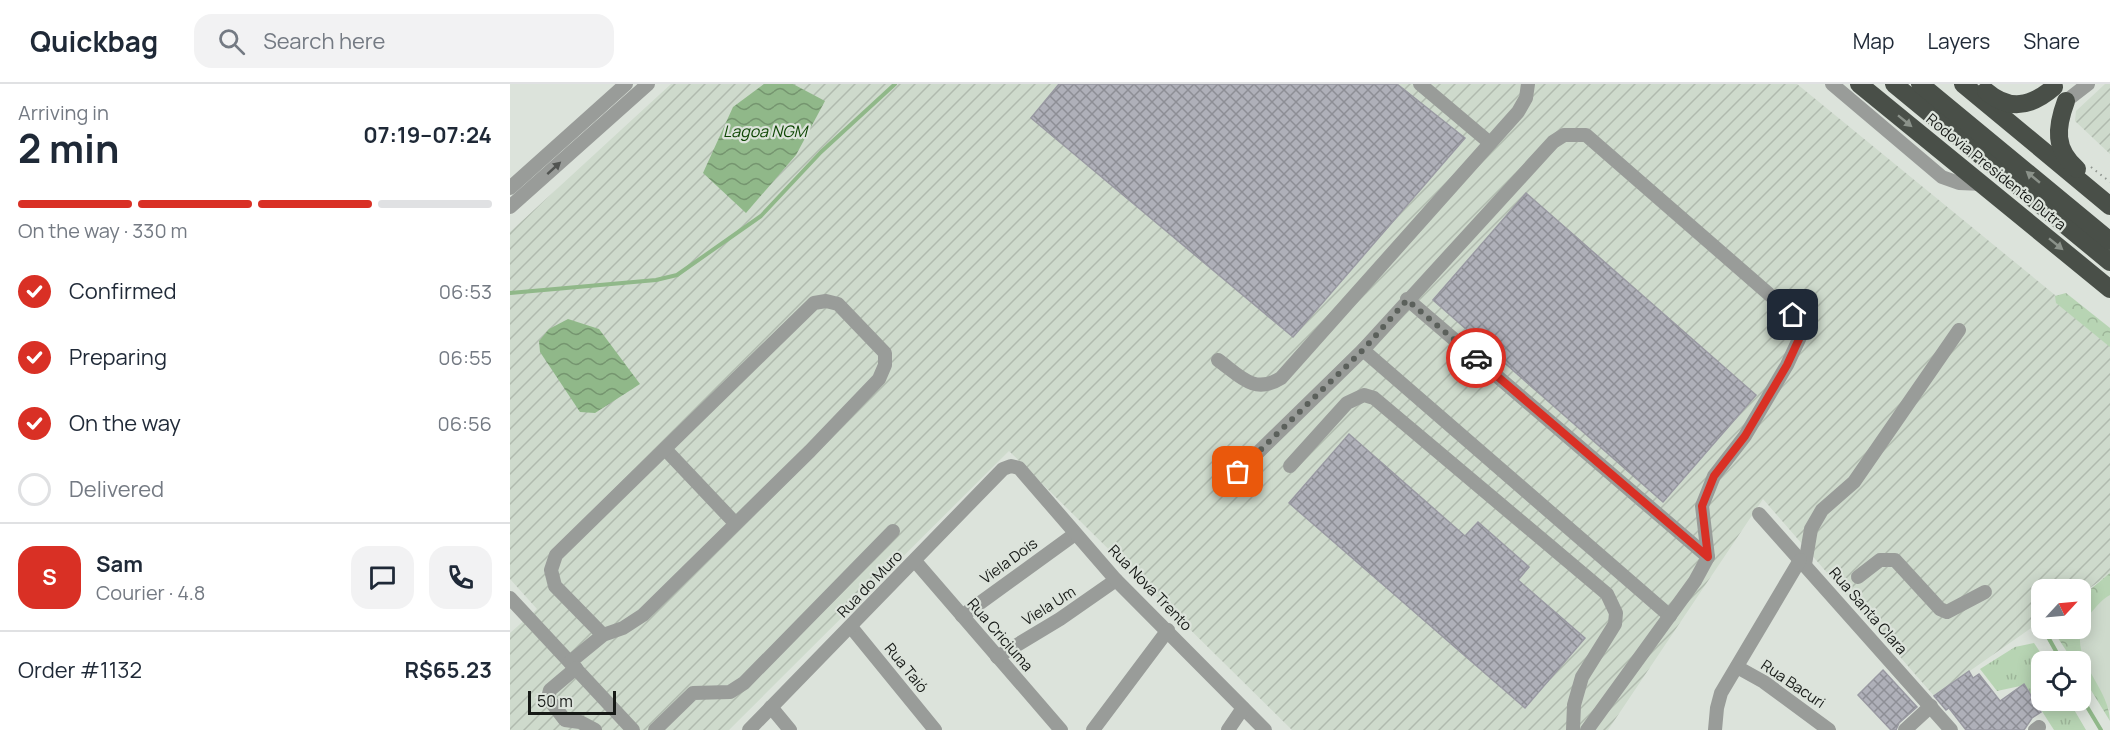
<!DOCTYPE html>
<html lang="en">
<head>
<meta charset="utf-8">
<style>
  :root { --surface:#fff; --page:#f2f2f3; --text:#1f2937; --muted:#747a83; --line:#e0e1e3; --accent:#d93025 }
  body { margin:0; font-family:Manrope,sans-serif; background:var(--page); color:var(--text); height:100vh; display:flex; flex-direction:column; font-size:22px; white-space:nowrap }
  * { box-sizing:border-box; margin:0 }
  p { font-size:20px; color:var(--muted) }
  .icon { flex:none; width:33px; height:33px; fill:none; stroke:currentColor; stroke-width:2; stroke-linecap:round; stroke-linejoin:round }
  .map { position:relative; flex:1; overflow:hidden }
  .details { display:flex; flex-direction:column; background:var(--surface); width:510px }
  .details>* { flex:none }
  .needle { width:39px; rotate:64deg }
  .tools { position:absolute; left:1521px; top:495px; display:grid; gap:12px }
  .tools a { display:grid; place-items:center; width:60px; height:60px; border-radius:12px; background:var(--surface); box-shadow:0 3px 15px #0003; font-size:30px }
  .scale { position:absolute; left:18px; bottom:15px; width:88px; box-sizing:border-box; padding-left:6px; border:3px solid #161916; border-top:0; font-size:16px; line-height:21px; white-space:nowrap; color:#161916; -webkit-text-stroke:4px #dce3db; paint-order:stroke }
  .pin { position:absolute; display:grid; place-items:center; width:51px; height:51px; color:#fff; margin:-26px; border-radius:12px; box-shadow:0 3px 9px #0006 }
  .courier { position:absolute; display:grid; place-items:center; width:60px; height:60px; margin:-30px; border:4px solid #d93025; border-radius:50%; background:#fff; color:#222; box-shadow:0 2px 8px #0007 }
  .head em { font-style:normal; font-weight:700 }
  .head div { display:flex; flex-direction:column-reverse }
  .head { display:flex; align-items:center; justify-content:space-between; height:102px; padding:0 18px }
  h1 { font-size:39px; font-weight:700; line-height:45px }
  .bar { display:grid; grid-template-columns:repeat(4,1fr); gap:9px 6px; align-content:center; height:72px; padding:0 18px }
  .bar i { height:8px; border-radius:4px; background:var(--line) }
  .bar .active { background:var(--accent) }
  .bar p { grid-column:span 4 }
  .line { display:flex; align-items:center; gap:15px; padding:0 18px; border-top:2px solid var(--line) }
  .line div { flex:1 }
  .round { display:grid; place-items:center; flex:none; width:63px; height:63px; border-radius:18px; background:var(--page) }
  ol { padding:0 18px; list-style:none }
  li { display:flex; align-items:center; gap:18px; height:66px }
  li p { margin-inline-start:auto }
  li .icon { padding:6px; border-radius:50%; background:var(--accent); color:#fff; stroke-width:4 }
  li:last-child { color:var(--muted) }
  li i { width:33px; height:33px; border:3px solid var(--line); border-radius:50% }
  header { display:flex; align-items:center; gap:36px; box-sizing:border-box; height:84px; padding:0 30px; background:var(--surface); border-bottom:2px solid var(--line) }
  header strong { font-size:28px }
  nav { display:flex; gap:33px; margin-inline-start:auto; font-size:21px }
  .search { width:420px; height:54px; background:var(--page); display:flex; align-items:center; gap:15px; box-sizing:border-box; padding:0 21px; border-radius:18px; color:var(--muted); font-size:22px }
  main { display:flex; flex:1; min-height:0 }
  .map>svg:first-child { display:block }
  .built { fill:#cedacc }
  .industrial { fill:url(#industrial-furrows) }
  .grass { fill:url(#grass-tufts) }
  .forest { fill:url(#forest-crowns) }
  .water { fill:url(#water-waves) }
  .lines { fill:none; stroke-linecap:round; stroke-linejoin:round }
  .stream { stroke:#90b889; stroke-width:4 }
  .building { fill:url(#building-cross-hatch); stroke:#9999a2; stroke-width:1.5 }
  .path { stroke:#8e948e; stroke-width:2; stroke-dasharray:1.5 4.5; stroke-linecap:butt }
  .minor { stroke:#999c99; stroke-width:14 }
  .highway { stroke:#494f48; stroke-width:18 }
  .oneway { fill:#8b928a }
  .oneway2 { fill:#515451 }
  .done { stroke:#5b605b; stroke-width:6; stroke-dasharray:0 10.8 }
  .route { stroke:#d93025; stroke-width:8 }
  .labels { text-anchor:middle; stroke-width:4.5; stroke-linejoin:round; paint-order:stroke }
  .street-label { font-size:15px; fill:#161916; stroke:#dce3db }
  .water-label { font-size:16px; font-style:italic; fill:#0f4705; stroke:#dce3db }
</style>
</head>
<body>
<header>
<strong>Quickbag</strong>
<div class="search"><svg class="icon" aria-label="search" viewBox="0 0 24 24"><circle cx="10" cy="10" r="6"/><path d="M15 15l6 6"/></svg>Search here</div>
<nav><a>Map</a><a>Layers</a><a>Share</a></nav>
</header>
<main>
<section class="details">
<div class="head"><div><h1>2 min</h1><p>Arriving in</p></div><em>07:19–07:24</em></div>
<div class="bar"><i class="active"></i><i class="active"></i><i class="active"></i><i></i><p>On the way · 330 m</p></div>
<ol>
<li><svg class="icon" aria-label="check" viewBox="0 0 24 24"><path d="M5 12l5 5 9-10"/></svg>Confirmed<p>06:53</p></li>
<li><svg class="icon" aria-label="check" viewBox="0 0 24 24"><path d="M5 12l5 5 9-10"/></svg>Preparing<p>06:55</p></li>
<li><svg class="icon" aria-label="check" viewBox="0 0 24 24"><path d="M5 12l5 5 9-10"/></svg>On the way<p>06:56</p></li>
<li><i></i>Delivered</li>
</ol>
<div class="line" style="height:108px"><b class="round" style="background:var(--accent);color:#fff">S</b><div><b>Sam</b><p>Courier · 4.8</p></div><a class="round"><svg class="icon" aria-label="chat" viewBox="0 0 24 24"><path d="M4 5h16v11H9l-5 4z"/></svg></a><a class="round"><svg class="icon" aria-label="phone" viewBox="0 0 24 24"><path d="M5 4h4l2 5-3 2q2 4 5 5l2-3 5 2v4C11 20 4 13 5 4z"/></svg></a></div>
<div class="line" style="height:78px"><div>Order #1132</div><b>R$65.23</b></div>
</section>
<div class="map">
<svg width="1600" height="646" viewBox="0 0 1600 646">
  <defs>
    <pattern id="industrial-furrows" width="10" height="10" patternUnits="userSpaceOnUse" patternTransform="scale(1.5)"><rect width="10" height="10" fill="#cedacc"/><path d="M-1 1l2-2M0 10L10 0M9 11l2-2" fill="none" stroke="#b0baae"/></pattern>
    <pattern id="grass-tufts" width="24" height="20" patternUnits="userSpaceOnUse" patternTransform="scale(1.5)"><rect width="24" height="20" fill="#b7d4b3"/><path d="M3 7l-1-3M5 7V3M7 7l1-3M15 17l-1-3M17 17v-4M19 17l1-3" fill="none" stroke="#9db599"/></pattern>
    <pattern id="forest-crowns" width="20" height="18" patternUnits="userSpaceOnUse" patternTransform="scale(1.5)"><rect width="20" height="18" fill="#b7d4b3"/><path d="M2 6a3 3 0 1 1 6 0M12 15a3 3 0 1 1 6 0" fill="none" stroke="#9db599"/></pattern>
    <pattern id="water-waves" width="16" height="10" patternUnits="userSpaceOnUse" patternTransform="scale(1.5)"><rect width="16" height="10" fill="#90b889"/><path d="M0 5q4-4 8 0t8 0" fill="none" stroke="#75956f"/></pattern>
    <pattern id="building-cross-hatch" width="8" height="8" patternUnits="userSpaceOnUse" patternTransform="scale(1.5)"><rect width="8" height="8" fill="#afb0b9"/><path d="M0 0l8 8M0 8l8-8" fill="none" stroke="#8d8e95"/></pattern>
  </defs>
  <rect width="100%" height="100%" fill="#dce3db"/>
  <path class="built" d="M1600,498V627L1547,545L1570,544L1571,517Z"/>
  <g class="industrial">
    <path d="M161,0H1287L1600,256V490L1571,510L1570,506H1532L1531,537L1424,612L1253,415L1098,646H782L499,367L219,646H0V549L27,525L0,495V148Z"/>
    <path d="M1595,0H1600V70L1565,37L1566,27Z"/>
  </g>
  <path class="grass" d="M1524,559L1536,577L1532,578V616L1559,617L1576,646H1544L1515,601L1487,607L1470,585L1505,563Z"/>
  <g class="forest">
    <path d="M1556,209L1600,244V263L1546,219L1545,212Z"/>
    <path d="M1600,489V511C1592,515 1586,523 1580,530C1549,568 1600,600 1600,637L1571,590L1570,578L1563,577L1542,545L1570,544L1571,513Z"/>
  </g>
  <g class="water">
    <path d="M254,0H283L315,17L286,71L236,129L193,89L223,23Z"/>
    <path d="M58,235L89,245L130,300L85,329L70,328L30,268L29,257L39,245Z"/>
  </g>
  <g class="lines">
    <g class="stream">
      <path d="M0,209L146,196L167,191L251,132L311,68L385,0"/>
      <path d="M1533,544L1552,578"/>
      <path d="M1570,611L1591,646"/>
    </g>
  </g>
  <g class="building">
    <path d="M549,0H887L955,54L783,253L521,34Z"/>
    <path d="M1016,109L1246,311L1153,418L923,216Z"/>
    <path d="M839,350L955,452L968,438L1019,483L1008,496L1075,554L1015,624L779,419Z"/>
    <path d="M1373,586L1407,623L1389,639L1386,646H1381L1348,611Z"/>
    <path d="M1459,587L1463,594L1469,590L1490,617L1514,600L1531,628L1522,634L1514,646H1456L1439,624L1436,626L1424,612Z"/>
  </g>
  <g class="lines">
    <path class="path" d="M1581,83L1600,98"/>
    <g class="minor">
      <path d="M910,0L980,59"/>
      <path d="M1322,0L1432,93L1449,99L1473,100"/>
      <path d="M1556,17L1578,0"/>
      <path d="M0,104L116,0"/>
      <path d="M0,123L138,0"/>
      <path d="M897,215L1198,473"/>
      <path d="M853,266L1160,532"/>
      <path d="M708,276C730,292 744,311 771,294L1008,28L1016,14L1018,0"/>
      <path d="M155,365L225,439"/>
      <path d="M780,382L837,319L854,311L864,314L1097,510L1106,529L1105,540L1072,593L1064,621L1063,646"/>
      <path d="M728,388L853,266L1043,58L1054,51H1076L1283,231L1288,240L1290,253L1277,281L1235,352L1204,392L1192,422L1198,473L1185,497L1077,646"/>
      <path d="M1249,430L1441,646"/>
      <path d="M405,477L551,646"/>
      <path d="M1295,480L1301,445L1312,426L1344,398L1449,246"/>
      <path d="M1348,493L1370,476H1385L1430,525L1437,528L1475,508"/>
      <path d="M0,514L123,646"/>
      <path d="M452,532L565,450"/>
      <path d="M341,543L425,646"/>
      <path d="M487,573L550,535L606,496"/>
      <path d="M60,578L93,551L113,544L133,531L300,367L369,295L375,281V269L328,220L316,217L304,219L46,471L41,486L45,502L93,551"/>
      <path d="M1227,583L1254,598L1319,646"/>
      <path d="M66,584L40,606L38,614L55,636L70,638L85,646"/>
      <path d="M261,623L280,646"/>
      <path d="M145,646L183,609L220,608L234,599L383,447"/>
      <path d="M239,646L493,385L501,382L509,384L606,496L755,646"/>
      <path d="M583,646L658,546"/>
      <path d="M718,646L733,624"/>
      <path d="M1205,646L1207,624L1211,609L1290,476"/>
      <path d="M1395,646L1421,622"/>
      <path d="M1525,646L1529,643"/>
    </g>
    <g class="highway">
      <path d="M1349,0L1600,205"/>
      <path d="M1384,0L1600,178"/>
      <path d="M1410,0L1600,157"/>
      <path d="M1453,0L1600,122"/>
      <path d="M1476,7C1499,27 1521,23 1544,3"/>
      <path d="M1556,17C1546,44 1544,65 1567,85"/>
    </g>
  </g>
  <defs><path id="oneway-solid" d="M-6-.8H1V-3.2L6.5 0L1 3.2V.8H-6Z" transform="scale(1.5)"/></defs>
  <g class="oneway">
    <use href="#oneway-solid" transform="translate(1395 37) rotate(39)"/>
    <use href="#oneway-solid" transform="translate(1523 93) rotate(-140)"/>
    <use href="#oneway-solid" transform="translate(1546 160) rotate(39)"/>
  </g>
  <use class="oneway2" href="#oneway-solid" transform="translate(44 84) rotate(-42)"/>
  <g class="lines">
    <path class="done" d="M728,388L853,266L897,216L966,274"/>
    <path class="route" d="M966,274L1198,473L1192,422L1204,392L1235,352L1277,281L1290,253L1288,240L1283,231"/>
  </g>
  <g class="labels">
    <g class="street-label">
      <text transform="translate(1486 88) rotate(39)" y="5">Rodovia Presidente Dutra</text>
      <text transform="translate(499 477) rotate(-36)" y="5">Viela Dois</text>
      <text transform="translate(360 500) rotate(-46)" y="5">Rua do Muro</text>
      <text transform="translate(640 504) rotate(46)" y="5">Rua Nova Trento</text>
      <text transform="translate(539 522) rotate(-32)" y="5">Viela Um</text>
      <text transform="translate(1358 527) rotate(49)" y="5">Rua Santa Clara</text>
      <text transform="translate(490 551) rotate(49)" y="5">Rua Criciuma</text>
      <text transform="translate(396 584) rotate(51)" y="5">Rua Taió</text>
      <text transform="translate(1283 600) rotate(34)" y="5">Rua Bacuri</text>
    </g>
    <g class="water-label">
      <text x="255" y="53">Lagoa NGM</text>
    </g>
  </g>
</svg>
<div class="tools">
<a><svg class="needle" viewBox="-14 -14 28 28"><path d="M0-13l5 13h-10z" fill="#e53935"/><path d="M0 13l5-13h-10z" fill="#747a83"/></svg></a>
<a><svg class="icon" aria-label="locate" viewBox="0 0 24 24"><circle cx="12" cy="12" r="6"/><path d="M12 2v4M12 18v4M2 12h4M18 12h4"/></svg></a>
</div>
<div class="scale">50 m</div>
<div class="pin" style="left:728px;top:388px;background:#ea580c"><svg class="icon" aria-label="bag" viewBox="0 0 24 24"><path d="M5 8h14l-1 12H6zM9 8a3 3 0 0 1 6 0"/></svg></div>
<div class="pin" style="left:1283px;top:231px;background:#1f2937"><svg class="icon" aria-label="home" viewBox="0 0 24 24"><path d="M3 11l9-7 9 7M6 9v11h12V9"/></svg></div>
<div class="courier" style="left:966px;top:274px"><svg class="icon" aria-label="car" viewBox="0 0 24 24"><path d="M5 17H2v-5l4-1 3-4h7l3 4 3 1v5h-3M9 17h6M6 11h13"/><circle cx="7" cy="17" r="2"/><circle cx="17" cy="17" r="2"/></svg></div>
</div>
</main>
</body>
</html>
